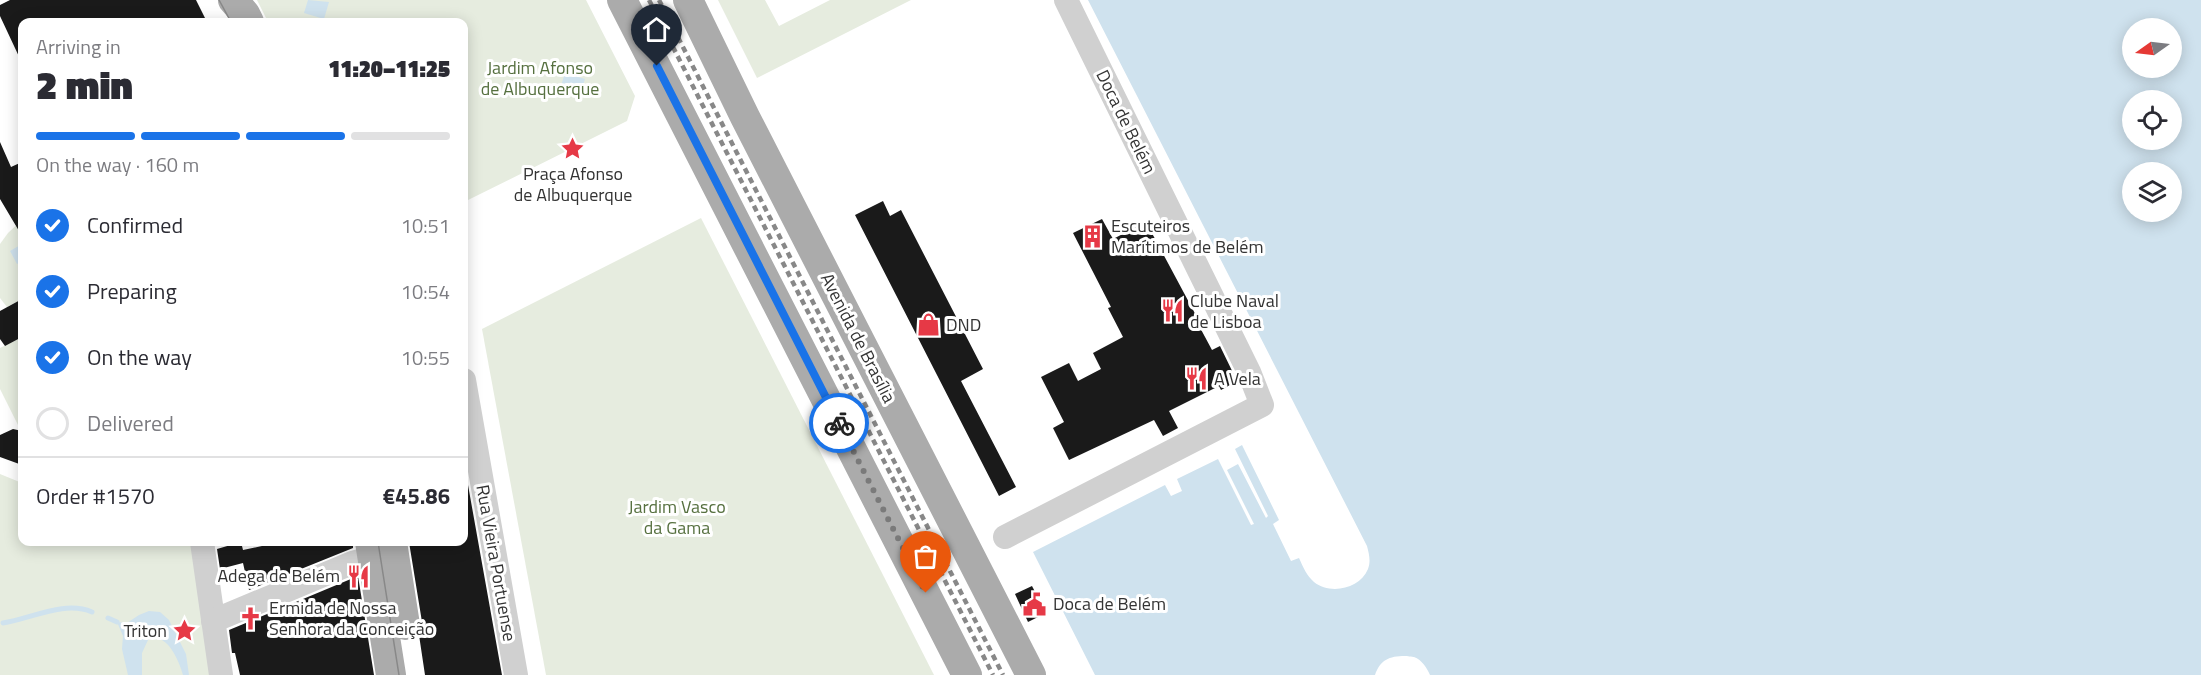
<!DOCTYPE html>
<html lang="en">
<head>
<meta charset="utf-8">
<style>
  :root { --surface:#fff; --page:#f2f2f3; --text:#2b2b33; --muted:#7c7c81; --line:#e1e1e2; --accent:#1a73e8 }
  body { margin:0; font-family:"Titillium Web",sans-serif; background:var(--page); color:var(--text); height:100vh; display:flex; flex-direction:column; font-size:22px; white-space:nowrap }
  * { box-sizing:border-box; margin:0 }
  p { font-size:20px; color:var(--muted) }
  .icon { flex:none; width:33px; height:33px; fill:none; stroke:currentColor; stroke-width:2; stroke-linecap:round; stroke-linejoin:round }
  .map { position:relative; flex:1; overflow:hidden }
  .panel { position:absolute; left:18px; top:18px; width:450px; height:528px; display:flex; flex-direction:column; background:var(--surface); border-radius:12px; box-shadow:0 3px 15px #0003 }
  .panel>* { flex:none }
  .needle { width:39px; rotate:256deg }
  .buttons { position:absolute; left:2122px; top:18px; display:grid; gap:12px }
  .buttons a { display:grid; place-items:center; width:60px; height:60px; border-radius:50%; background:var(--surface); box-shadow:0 3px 15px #0003; font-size:30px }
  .pin { position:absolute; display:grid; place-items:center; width:51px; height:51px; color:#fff; margin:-62px -26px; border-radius:50% 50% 50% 0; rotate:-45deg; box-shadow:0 0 6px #0007 }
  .pin .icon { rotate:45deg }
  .courier { position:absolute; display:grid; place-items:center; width:60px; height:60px; margin:-30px; border:4px solid #1a73e8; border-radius:50%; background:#fff; color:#222; box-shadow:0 2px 8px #0007 }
  .head em { font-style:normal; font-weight:800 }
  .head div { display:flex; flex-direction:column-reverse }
  .head { display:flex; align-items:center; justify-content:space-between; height:102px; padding:0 18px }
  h1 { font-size:39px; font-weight:800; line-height:45px }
  .bar { display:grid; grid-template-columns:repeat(4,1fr); gap:9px 6px; align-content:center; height:72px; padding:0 18px }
  .bar i { height:8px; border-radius:4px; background:var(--line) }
  .bar .on { background:var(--accent) }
  .bar p { grid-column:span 4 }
  .line { display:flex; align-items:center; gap:15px; padding:0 18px; border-top:2px solid var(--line) }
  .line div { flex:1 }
  ol { padding:0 18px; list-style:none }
  li { display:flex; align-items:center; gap:18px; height:66px }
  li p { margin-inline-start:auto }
  li .icon { padding:6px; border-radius:50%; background:var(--accent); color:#fff; stroke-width:4 }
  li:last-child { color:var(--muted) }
  li i { width:33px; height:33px; border:3px solid var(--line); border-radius:50% }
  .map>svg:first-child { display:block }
  .green { fill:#e6ecdf }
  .water { fill:#cfe2ee; fill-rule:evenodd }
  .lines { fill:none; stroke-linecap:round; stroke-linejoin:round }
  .stream { stroke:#cfe2ee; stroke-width:5 }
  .building { fill:#1a1a1a }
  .minor { stroke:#d0d0d0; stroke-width:24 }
  .major { stroke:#ababab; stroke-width:30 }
  .tram { stroke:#888; stroke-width:1.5 }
  .rail { stroke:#888; stroke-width:4.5; stroke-dasharray:6 4.5; stroke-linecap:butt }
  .done { stroke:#7a7a7a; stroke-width:6; stroke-dasharray:0 10.8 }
  .route { stroke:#1a73e8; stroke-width:8 }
  .labels { text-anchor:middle; stroke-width:6; stroke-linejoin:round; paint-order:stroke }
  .park-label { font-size:18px; fill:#56703f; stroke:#fff }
  .street-label { font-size:18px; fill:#333; stroke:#fff }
  .poi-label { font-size:18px; fill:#333; stroke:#fff; text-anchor:start }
</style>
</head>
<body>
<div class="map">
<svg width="2201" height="675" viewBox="0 0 2201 675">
  <rect width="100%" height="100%" fill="#fff"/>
  <g class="green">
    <path d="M257,0H586L635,96L627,121L464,202V22H268Z"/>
    <path d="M718,0H765L779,26L830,0H911L757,78Z"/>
    <path d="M701,218L934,675H546L482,329Z"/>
    <path d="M22,220V299L7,307L0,298V244L8,233Z"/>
    <path d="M22,337V433L0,389V348Z"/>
    <path d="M0,474L22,483V542H198L218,675H0Z"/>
  </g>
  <g class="water">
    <path d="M308,0L329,2L324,19L304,13Z"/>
    <path d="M1088,0H2201V675H1430C1427,668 1422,660 1414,657C1413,657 1406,656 1405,656C1389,656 1380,660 1375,675H1095L1033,552L1165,485L1171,496L1182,491L1177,479L1218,459L1251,525L1254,524L1227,470L1238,464L1266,518L1268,516L1235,449L1242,445L1279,520L1273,524L1291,561L1299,558C1303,567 1307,576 1314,582C1330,595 1360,589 1368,569C1371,561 1369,554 1367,546ZM2133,28H2172V68H2133ZM2133,100H2172V140H2133ZM2172,172V212H2133V172Z"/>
    <path d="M565,73L585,79L580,95L560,89Z"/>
    <path d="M22,244V261L17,264L10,251Z"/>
    <path d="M149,611L160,612L169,620L186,654L189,675H183C179,661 167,631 148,640L142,653V675H128L122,649L123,636L117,622L127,623L139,615Z"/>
  </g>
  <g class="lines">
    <g class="stream">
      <path d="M108,618L117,622"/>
      <path d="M3,623C31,619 64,600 92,612"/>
    </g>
  </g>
  <g class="building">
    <path d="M10,0H196L207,22H22V63L0,16V5Z"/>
    <path d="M0,142L11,167L22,162V236L0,199Z"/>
    <path d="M883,201L890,216L901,210L983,369L961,381L1016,487L999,496L855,215Z"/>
    <path d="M1102,219L1113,239L1146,222L1199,321L1197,322L1212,350L1220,346L1237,381L1221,390L1219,386L1169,411L1178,428L1163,436L1154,420L1069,460L1053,428L1064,422L1041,377L1069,363L1078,381L1101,369L1093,353L1123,337L1108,308L1111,307L1073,233Z"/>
    <path d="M22,299V337L5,346L0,339V311Z"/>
    <path d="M13,429L22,431V465L0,457V435Z"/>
    <path d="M464,485H468L502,675H425L419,635L422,622L409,542H464Z"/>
    <path d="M241,542L243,550L271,544L270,542H353V548L249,590L243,563L220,569L217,549Z"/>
    <path d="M358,576L374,675H240L235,653H232L229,630Z"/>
    <path d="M1032,586L1046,613L1028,622L1015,594Z"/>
  </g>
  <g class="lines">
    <g class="minor">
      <path d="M464,380L516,675"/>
      <path d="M1005,537L1262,405L1249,372L1066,0"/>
      <path d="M202,542L221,675"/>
      <path d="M213,621L352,563L373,557"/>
    </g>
    <g class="major">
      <path d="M233,0L245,14L249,22"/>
      <path d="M622,0L967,675"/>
      <path d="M688,0L745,117L1031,675"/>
      <path d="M370,542L391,675"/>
      <path d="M392,542L405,625"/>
    </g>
    <g class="tram">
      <path d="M219,0L231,22"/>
      <path d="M378,542L399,675"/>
    </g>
    <g class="rail">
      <path d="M649,0L993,675"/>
      <path d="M659,0L1003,675"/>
    </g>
  </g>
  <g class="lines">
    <path class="done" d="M839,423L926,593"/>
    <path class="route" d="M657,66L839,423"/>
  </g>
  <defs>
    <symbol id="sight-bare" viewBox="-9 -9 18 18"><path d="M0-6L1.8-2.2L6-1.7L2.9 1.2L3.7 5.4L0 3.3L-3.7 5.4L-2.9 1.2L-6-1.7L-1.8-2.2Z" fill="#e63946" stroke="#fff" stroke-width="2.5" paint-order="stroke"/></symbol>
    <symbol id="building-bare" viewBox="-9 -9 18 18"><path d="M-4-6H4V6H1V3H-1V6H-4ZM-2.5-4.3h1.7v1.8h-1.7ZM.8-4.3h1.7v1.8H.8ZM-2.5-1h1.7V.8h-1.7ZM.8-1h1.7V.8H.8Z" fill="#e63946" stroke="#fff" stroke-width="2.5" paint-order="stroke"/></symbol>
    <symbol id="restaurant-bare" viewBox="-9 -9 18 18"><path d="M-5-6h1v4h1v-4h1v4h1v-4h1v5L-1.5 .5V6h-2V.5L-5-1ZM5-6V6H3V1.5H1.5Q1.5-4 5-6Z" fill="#e63946" stroke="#fff" stroke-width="2.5" paint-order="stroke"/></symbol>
    <symbol id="shop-bare" viewBox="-9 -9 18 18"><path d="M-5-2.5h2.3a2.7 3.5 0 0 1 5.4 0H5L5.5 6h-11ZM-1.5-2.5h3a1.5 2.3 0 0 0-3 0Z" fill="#e63946" stroke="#fff" stroke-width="2.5" paint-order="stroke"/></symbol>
    <symbol id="civic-bare" viewBox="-9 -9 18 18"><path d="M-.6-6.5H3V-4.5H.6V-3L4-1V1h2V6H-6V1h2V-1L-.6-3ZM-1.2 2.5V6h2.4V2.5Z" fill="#e63946" stroke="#fff" stroke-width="2.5" paint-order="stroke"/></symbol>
    <symbol id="church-bare" viewBox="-9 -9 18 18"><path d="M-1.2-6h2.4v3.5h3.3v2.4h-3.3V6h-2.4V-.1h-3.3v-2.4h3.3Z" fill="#e63946" stroke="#fff" stroke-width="2.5" paint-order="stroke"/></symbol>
  </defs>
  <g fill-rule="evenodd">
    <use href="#sight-bare" x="556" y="132" width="33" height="33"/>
    <use href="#building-bare" x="1076" y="220" width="33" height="33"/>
    <use href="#restaurant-bare" x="1156" y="294" width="33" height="33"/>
    <use href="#shop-bare" x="912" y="308" width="33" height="33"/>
    <use href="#restaurant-bare" x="1180" y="362" width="33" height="33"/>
    <use href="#restaurant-bare" x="342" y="560" width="33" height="33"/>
    <use href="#civic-bare" x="1018" y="588" width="33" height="33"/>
    <use href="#church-bare" x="234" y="602" width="33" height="33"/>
    <use href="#sight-bare" x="168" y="614" width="33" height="33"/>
  </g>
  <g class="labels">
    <g class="park-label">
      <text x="540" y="74">Jardim Afonso<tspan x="540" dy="21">de Albuquerque</tspan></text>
      <text x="677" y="513">Jardim Vasco<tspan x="677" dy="21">da Gama</tspan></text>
    </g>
    <g class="street-label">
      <text transform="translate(1126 122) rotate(64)" y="6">Doca de Belém</text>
      <text transform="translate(858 338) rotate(63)" y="6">Avenida de Brasília</text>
      <text transform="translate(496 563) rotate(80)" y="6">Rua Vieira Portuense</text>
    </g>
    <g class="poi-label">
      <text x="573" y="180" text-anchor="middle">Praça Afonso<tspan x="573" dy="21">de Albuquerque</tspan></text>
      <text x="1111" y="232">Escuteiros<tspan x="1111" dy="21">Marítimos de Belém</tspan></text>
      <text x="1190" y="307">Clube Naval<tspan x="1190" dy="21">de Lisboa</tspan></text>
      <text x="946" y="331">DND</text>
      <text x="1214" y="385">A Vela</text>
      <text x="340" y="582" text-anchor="end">Adega de Belém</text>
      <text x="1053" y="610">Doca de Belém</text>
      <text x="269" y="614">Ermida de Nossa<tspan x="269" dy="21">Senhora da Conceição</tspan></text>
      <text x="167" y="637" text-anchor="end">Triton</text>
    </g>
  </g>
</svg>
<div class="buttons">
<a><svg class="needle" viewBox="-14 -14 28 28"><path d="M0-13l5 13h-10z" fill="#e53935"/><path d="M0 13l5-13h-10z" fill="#7c7c81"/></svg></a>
<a><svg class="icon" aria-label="locate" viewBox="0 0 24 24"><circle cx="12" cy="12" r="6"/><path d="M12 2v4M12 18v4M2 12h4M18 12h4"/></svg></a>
<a><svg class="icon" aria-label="layers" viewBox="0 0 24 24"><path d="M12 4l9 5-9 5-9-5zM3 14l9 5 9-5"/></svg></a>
</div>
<div class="pin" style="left:926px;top:593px;background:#ea580c"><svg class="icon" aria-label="bag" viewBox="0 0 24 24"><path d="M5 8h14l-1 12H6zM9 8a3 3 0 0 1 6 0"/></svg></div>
<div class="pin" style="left:657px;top:66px;background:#1f2937"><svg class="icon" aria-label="home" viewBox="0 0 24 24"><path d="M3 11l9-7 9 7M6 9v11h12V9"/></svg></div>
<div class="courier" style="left:839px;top:423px"><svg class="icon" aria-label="bike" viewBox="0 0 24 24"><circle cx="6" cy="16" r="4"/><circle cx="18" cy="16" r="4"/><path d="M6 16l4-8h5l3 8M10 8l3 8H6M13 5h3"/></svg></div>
<section class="panel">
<div class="head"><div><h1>2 min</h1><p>Arriving in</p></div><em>11:20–11:25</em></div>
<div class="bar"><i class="on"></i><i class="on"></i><i class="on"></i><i></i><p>On the way · 160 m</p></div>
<ol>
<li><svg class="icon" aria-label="check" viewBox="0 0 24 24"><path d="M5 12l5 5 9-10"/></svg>Confirmed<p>10:51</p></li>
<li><svg class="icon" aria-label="check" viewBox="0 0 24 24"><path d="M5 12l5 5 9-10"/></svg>Preparing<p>10:54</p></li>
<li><svg class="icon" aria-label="check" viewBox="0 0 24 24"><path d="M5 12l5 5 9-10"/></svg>On the way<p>10:55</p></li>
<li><i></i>Delivered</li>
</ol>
<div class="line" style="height:78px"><div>Order #1570</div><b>€45.86</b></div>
</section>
</div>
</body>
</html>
